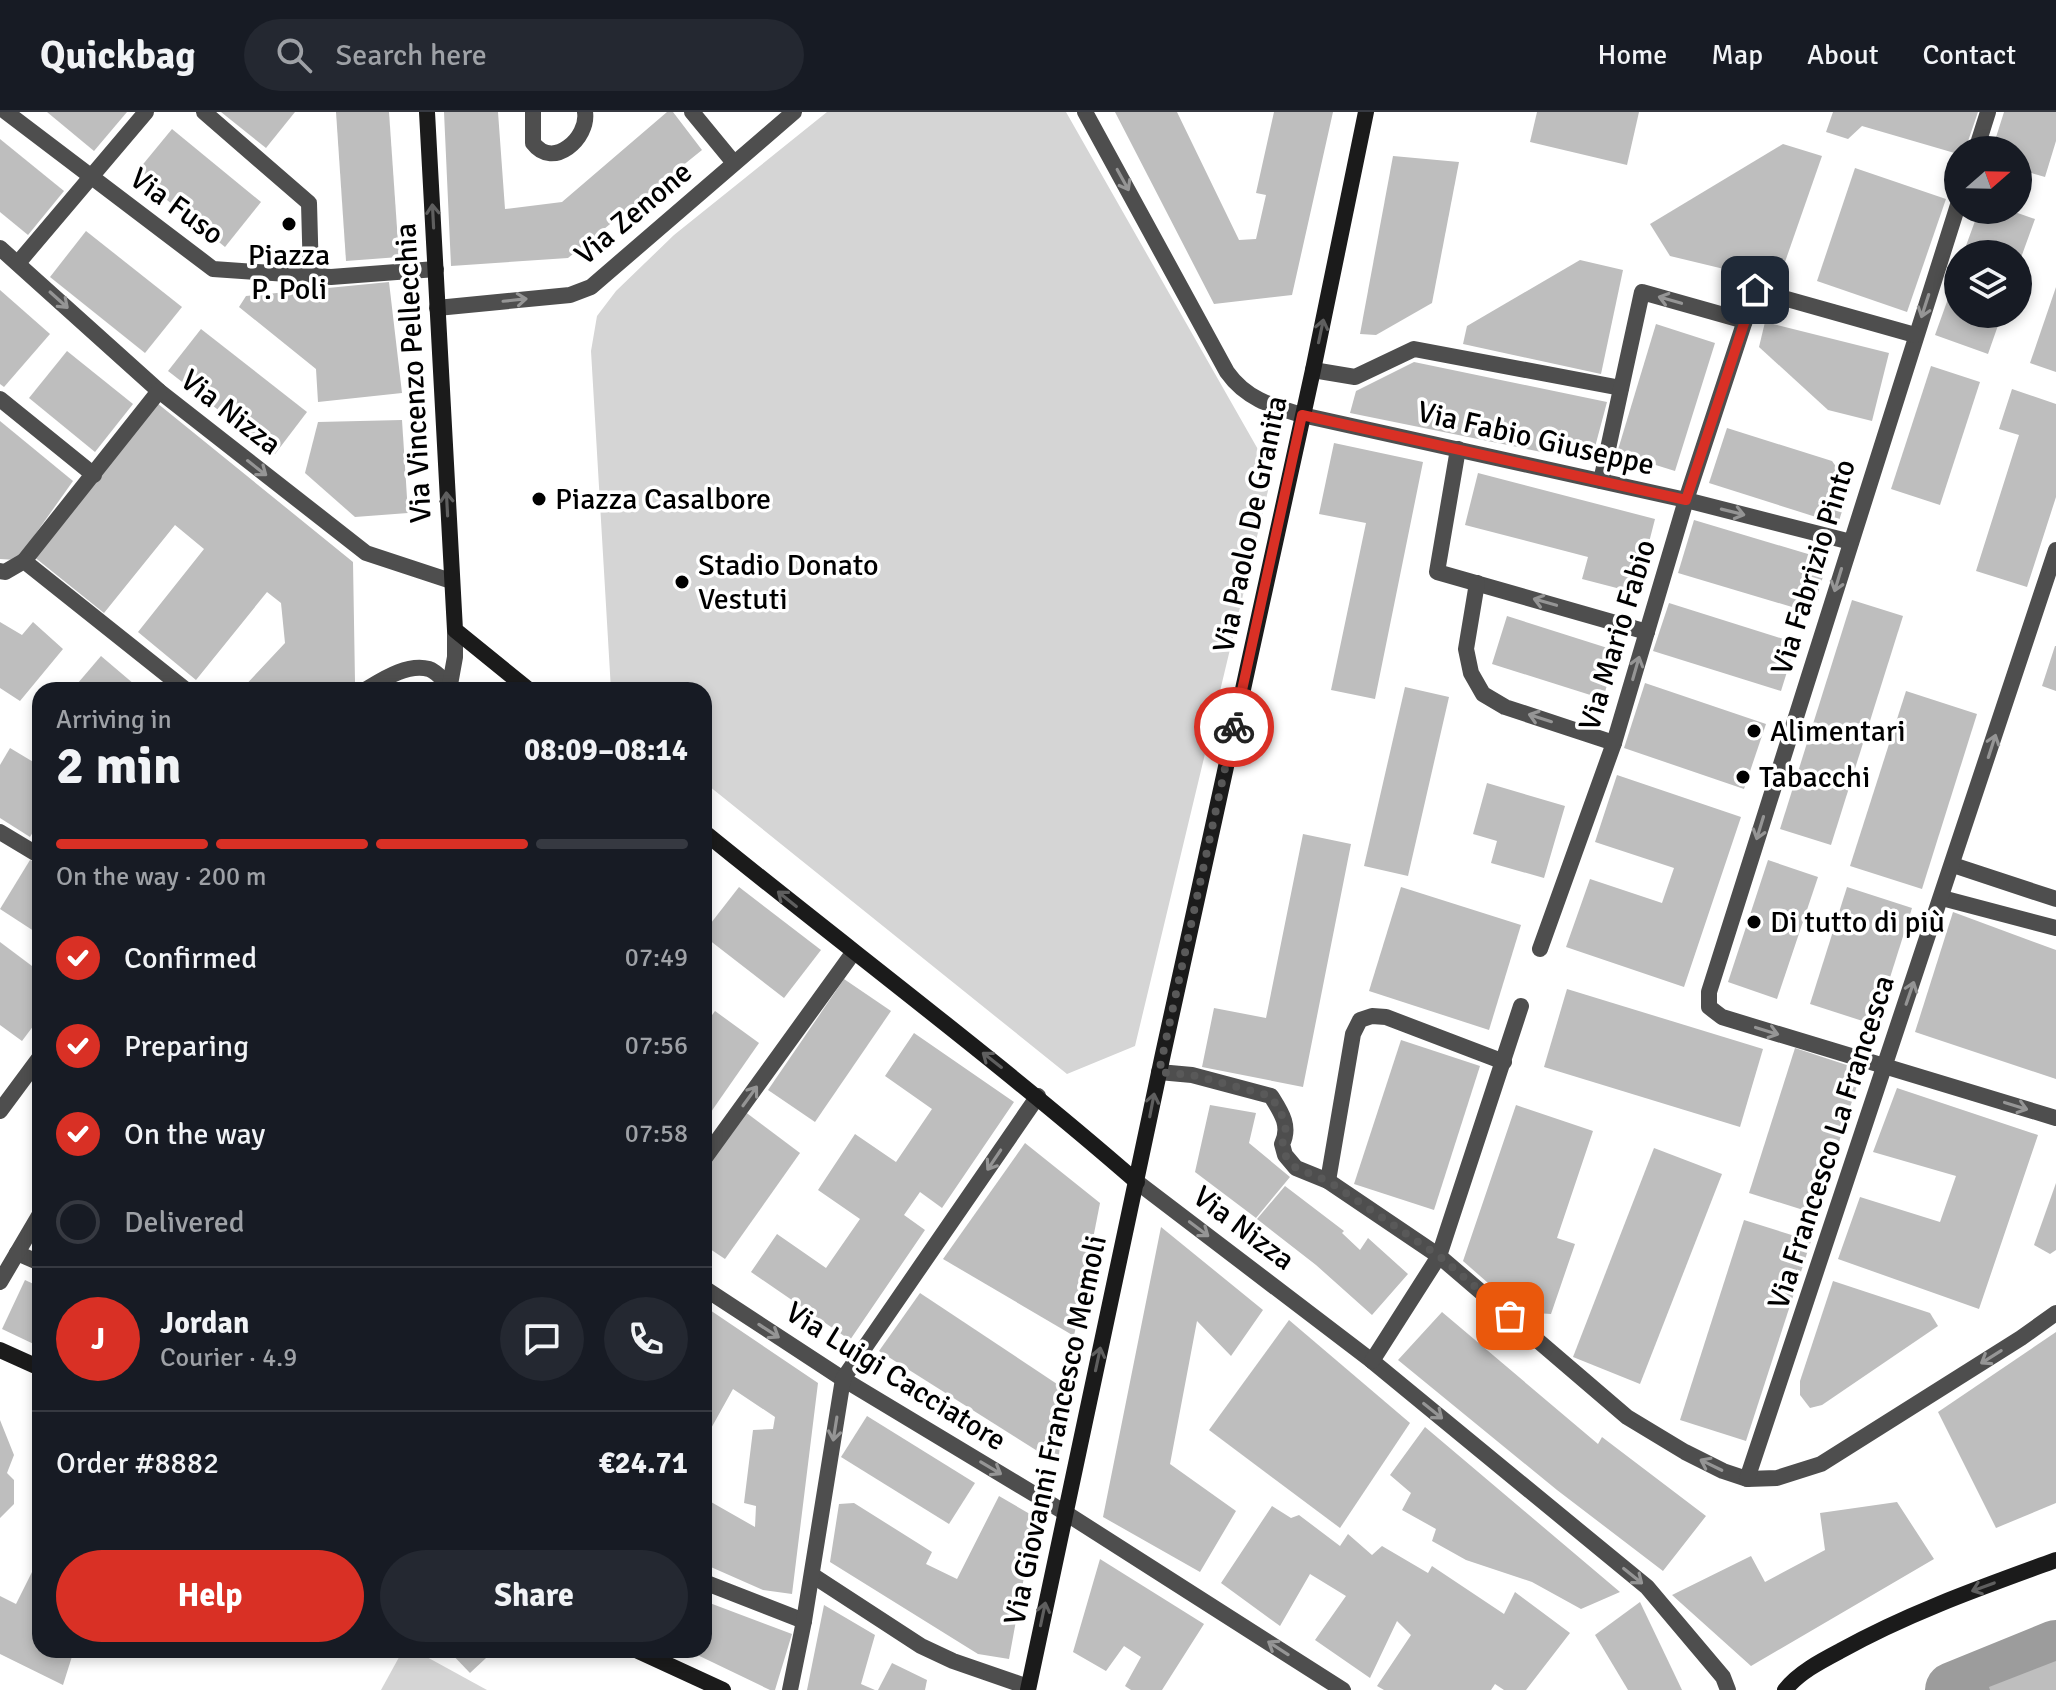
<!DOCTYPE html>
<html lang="en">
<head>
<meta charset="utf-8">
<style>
  :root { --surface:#171b24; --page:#242831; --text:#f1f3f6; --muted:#9ea1a6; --line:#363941; --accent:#d93025 }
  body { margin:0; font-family:Signika,sans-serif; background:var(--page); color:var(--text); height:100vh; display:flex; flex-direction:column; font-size:30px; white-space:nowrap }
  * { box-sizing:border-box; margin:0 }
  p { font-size:26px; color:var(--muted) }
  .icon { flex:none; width:44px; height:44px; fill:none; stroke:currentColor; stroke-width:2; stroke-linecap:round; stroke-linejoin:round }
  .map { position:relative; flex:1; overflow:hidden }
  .details { position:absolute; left:32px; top:570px; width:680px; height:976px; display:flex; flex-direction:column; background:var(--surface); border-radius:24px; box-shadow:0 4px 12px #0003 }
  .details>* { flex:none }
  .needle { width:52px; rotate:70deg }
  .controls { position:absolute; left:1944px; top:24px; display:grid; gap:16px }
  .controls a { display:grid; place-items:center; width:88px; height:88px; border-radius:50%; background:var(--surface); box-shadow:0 4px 12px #0003; font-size:40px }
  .pin { position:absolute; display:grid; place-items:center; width:68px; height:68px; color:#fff; margin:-34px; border-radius:16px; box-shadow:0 4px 12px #0006 }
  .courier { position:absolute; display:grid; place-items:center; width:80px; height:80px; margin:-40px; border:6px solid #d93025; border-radius:50%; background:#fff; color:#222; box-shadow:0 2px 10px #0007 }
  .summary em { font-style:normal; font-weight:800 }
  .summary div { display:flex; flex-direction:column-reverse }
  .summary { display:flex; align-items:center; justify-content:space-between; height:136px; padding:0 24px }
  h1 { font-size:52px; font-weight:800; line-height:60px }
  .bar { display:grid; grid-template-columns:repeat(4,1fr); gap:12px 8px; align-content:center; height:96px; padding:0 24px }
  .bar i { height:10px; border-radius:6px; background:var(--line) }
  .bar .on { background:var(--accent) }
  .bar p { grid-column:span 4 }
  .line { display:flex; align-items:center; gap:20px; padding:0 24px; border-top:2px solid var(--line) }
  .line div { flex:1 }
  .round { display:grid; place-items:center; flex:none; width:84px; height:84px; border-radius:42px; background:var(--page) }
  ol { padding:0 24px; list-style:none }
  li { display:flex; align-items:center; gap:24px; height:88px }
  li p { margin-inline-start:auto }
  li .icon { padding:8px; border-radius:50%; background:var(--accent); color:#fff; stroke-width:4 }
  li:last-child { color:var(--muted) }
  li i { width:44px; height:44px; border:4px solid var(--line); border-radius:50% }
  .action { display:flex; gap:16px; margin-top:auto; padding:16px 24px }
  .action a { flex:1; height:92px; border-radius:48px; background:var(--accent); color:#fff; font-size:32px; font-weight:800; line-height:92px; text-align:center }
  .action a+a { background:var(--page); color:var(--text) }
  header { display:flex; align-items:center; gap:48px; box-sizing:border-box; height:112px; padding:0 40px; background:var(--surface); border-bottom:2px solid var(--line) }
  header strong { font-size:38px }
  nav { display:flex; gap:44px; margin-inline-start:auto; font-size:28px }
  .search { width:560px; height:72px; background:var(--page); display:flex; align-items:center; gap:20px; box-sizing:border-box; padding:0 28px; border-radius:44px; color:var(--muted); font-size:30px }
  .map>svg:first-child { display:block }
  .green { fill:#d5d5d5 }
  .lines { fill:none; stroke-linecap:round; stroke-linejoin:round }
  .river { stroke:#9c9c9c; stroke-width:56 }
  .building { fill:#bebebe }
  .lane { stroke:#4e4e4e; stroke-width:16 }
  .street { stroke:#4e4e4e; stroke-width:16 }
  .secondary { stroke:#1b1b1b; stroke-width:16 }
  .oneway { stroke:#959595 }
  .oneway2 { stroke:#5f5f5f }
  .done { stroke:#595959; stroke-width:8; stroke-dasharray:0 14.4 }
  .route { stroke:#d93025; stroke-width:10 }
  .poi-dot { fill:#000; stroke:#fff; stroke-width:3 }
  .labels { text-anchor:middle; stroke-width:7; stroke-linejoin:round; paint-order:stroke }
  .street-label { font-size:30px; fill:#000; stroke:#fff }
  .poi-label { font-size:30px; fill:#000; stroke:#fff; text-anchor:start }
</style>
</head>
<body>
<header>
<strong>Quickbag</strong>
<div class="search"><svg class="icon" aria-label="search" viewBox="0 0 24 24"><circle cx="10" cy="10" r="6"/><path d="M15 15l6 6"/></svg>Search here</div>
<nav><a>Home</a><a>Map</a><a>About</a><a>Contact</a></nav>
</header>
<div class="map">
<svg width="2056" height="1578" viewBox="0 0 2056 1578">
  <rect width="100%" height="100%" fill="#fff"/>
  <g class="green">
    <path d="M827,0H1066L1272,362L1135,934L1067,962L704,670V578H611L591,239L597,204L616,179L674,123Z"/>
    <path d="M403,1538H414L487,1578H381Z"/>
  </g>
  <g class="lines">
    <path class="river" d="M1953,1578L2056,1536"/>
  </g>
  <g class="building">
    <path d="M47,0H127L94,39Z"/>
    <path d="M221,0H295L266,36Z"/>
    <path d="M336,0H389L399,145L346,149Z"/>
    <path d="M444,0H498L505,97L562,90L667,0H673L702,38L568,146L451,154Z"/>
    <path d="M1115,0H1177L1239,128L1256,127L1266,83L1256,81L1274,0H1333L1292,183L1214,192Z"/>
    <path d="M1537,0H1639L1627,53L1530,30Z"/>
    <path d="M1833,0H1978L1965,38H1958V42L1862,14L1848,27L1826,20Z"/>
    <path d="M2004,0H2056V29L2045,65L2018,57V38H1992Z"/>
    <path d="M172,17L261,90L225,135L135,62Z"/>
    <path d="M0,27L64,79L28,123L0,100Z"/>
    <path d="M1783,32L1822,44L1778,170L1670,144L1650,112Z"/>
    <path d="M1393,44L1459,50L1432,191L1376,223L1360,222Z"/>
    <path d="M1855,56L1946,87L1907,200L1817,169Z"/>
    <path d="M1979,98H2009L2035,107L2018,154V142H1963Z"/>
    <path d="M86,119L182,195L145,241L50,165Z"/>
    <path d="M1580,148L1623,158L1601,262L1463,232L1467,214Z"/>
    <path d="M1958,159V202H2002L1988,242L1935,223Z"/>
    <path d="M389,170L402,281L318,290L316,257L239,195L246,184Z"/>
    <path d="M2056,175V260L2030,251Z"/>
    <path d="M0,178L50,222L4,275L0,272Z"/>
    <path d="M1765,210L1889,241L1872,309L1828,298L1759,235Z"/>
    <path d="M1656,212L1715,231L1675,359L1617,341Z"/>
    <path d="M201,217L307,300L275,342L168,259Z"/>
    <path d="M67,239L133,292L95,340L29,286Z"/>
    <path d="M1414,250L1607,290L1591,350L1350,301L1356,279Z"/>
    <path d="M1931,254L1980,270L1940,393L1891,377Z"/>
    <path d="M2012,277L2056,292V385L2027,475L1976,459L2019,323L1999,317Z"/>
    <path d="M157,291L353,450L355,570L347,578H241L285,531L281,491L267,480L196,568L138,520L204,437L175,413L104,501L33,444Z"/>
    <path d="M402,308L408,401L355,405L305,361L318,310Z"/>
    <path d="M0,309L73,369L17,448L0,447Z"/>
    <path d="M1727,316L1832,349L1850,374L1838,412L1709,371Z"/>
    <path d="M1334,331L1423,350L1375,587L1331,578L1366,411L1319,402Z"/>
    <path d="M1478,361L1655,407L1636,481L1582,467L1588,445L1465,413Z"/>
    <path d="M1694,408L1828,448L1812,501L1678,461Z"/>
    <path d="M1852,488L1903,504L1831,733L1780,717Z"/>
    <path d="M1669,491L1796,531L1781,579L1653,539Z"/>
    <path d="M1507,504L1617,539L1603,587L1492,552Z"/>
    <path d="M0,510L22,523L33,510L63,537L20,589L0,576Z"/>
    <path d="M2055,534H2056V579L2042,574Z"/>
    <path d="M101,544L141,578H72Z"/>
    <path d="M1645,571L1766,612L1744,677L1624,636Z"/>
    <path d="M1405,575L1449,585L1408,764L1364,754Z"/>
    <path d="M1906,579L1977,602L1922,777L1850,754Z"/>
    <path d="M10,636L40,654V708L30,725L0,706V653Z"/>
    <path d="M1617,663L1741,705L1684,875L1566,835L1590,767L1662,791L1674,756L1595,730Z"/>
    <path d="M1487,671L1565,694L1544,766L1491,751L1497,729L1473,722Z"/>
    <path d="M1303,722L1351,732L1303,975L1202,955L1214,896L1266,906Z"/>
    <path d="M30,748L40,754V823L0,797Z"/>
    <path d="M1768,748L1818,765L1777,887L1728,870Z"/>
    <path d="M739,775L821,838L784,886L704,824V820Z"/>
    <path d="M1401,775L1521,813L1489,918L1369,879Z"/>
    <path d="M1847,775L1912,796L1875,913L1810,892Z"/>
    <path d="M1953,800L2056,838V967L1915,920Z"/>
    <path d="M0,830L40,860V905L22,929L0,913Z"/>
    <path d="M844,867L891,899L815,1010L768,978Z"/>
    <path d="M1567,877L1763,937L1740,1015L1544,955Z"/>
    <path d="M715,899L759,931L704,1010V914Z"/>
    <path d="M914,921L1014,990L942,1096L920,1080L904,1103L925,1118L850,1228L751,1160L777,1122L826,1156L860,1107L818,1078L855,1022L896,1050L932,997L885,964Z"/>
    <path d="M1401,928L1480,954L1434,1098L1354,1072Z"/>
    <path d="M1795,936L1862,958L1816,1102L1749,1081Z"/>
    <path d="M1897,976L2038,1023L1979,1197L1838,1147L1860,1085L1940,1110L1956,1064L1873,1040Z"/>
    <path d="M1210,993L1256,1001L1249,1031L1290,1065L1256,1106L1195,1060Z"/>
    <path d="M1516,993L1593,1019L1557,1126L1575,1132L1551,1202L1521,1200L1463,1149Z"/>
    <path d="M744,999L800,1041L725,1147L704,1133V1060Z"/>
    <path d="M1025,1031L1100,1091L1074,1224L943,1147Z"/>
    <path d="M1654,1036L1722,1062L1640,1272L1573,1245Z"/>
    <path d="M2056,1071V1138L2050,1142L2034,1133Z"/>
    <path d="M1285,1074L1344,1119L1342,1121L1360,1138L1368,1126L1408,1162L1372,1203L1316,1153L1257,1107Z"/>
    <path d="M1744,1108L1811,1129L1746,1329L1680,1308Z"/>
    <path d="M1161,1115L1263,1198L1231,1244L1197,1209L1170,1352L1236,1399L1200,1460L1103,1405Z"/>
    <path d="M25,1168L40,1175V1235L2,1217Z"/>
    <path d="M1833,1169L1930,1201L1938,1214L1822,1293L1810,1296L1800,1283V1269Z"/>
    <path d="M920,1181L1066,1278L1058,1352L879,1239Z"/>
    <path d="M704,1194L818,1271L792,1482L763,1478L704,1452V1386L755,1415L756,1394L744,1391L753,1318L773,1317L775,1305L733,1277L709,1320L704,1317Z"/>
    <path d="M1442,1200L1598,1332L1602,1325L1706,1404L1663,1459L1557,1378L1398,1248Z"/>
    <path d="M1289,1208L1410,1311L1340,1416L1209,1318Z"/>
    <path d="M2056,1220V1391L1996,1416L1938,1300Z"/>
    <path d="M867,1304L975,1371L949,1412L841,1345Z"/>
    <path d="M0,1308L14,1343L7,1361L14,1368V1392L0,1406Z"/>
    <path d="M1425,1315L1620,1480L1581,1497L1532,1470L1466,1448L1432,1429L1436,1417L1402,1398L1411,1381L1390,1363Z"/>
    <path d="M999,1384L1035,1405L1009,1547L978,1542L830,1450L839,1392L854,1391L932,1440L926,1452L957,1467Z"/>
    <path d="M1897,1390L1934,1447L1751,1554L1672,1483L1751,1444L1765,1470L1825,1438L1820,1401Z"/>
    <path d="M1272,1394L1291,1406L1299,1403L1340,1434L1348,1422L1372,1443L1382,1434L1428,1461L1432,1454L1504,1502L1515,1480L1570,1521L1526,1578H1504L1495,1572L1491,1578H1384L1377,1574L1411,1523L1397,1509L1370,1566L1315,1528L1346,1484L1310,1462L1280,1514L1221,1471Z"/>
    <path d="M40,1444V1538H74L63,1573L0,1542V1484L16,1492Z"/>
    <path d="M1100,1447L1204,1512L1162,1578H1131L1125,1574L1141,1545L1124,1534L1106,1559L1073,1540Z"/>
    <path d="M707,1490L792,1522L775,1578H770L687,1538H704V1496Z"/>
    <path d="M1640,1490L1682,1578H1628L1595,1523Z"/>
    <path d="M824,1493L875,1523L861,1572L875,1578H807Z"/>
    <path d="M448,1538H478L486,1546L470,1561Z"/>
    <path d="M2056,1549V1578H1990L1989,1575Z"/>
    <path d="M892,1551L927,1568L925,1578H878Z"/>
  </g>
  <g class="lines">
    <g class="lane">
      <path d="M1953,753L2056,787"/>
      <path d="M1942,786L2056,816"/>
    </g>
    <g class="street">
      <path d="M6,0L213,157L331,165L436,157"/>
      <path d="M204,0L309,91L311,164"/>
      <path d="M533,0V31C553,58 589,26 585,0"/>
      <path d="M692,0L734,51"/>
      <path d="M1085,0L1227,260C1246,287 1272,294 1302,303L1686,388L1851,430"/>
      <path d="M1976,38L1988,0"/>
      <path d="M1958,93L1709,880V895L1722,905L2056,1006"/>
      <path d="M0,136L159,279L366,441L451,469"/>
      <path d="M18,151L146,0"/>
      <path d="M437,196L570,183L591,175L794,0"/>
      <path d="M1313,258L1355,265L1414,237L1621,276"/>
      <path d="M0,287L94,363"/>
      <path d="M1458,337L1437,460L1647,520"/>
      <path d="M1601,369L1642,180L1745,209"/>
      <path d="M24,449L159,279"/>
      <path d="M0,459L5,460L24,449L186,578"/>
      <path d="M1477,471L1466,537L1471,561L1483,582L1505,595L1614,631"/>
      <path d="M365,578C382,568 407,551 429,557C436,559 444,569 450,574"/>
      <path d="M449,578L455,545V518"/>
      <path d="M0,720L40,744"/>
      <path d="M1540,837L1614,631L1686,388L1755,178L1915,223"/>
      <path d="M1159,960L1192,963L1271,984C1281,1000 1291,1014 1282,1032L1285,1043L1296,1056L1328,1069L1439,1144L1627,1305L1685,1340L1723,1359L1747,1367L1777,1366L1821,1352L2021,1226L2056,1201"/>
      <path d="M0,999L40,945"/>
      <path d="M704,1047L853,841"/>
      <path d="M1328,1069L1353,922L1360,908L1372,904L1386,905L1504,950"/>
      <path d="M1137,1070L1372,1249L1647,1475L1723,1565L1728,1578"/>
      <path d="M17,1141L40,1151"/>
      <path d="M0,1170L40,1102"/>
      <path d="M704,1176L843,1267L1064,1400L1343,1578"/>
      <path d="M1372,1249L1439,1144L1521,894"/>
      <path d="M1747,1367L2056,438"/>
      <path d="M812,1463L921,1534L953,1549L1028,1575"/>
      <path d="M704,1470L804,1509"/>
      <path d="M790,1578L804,1509L843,1267L1038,984"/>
    </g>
    <g class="secondary">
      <path d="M427,0L455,518L529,578"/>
      <path d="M704,720C848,837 997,948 1137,1070"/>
      <path d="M0,1238L40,1256"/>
      <path d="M636,1538L723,1578"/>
      <path d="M1028,1578L1163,942L1313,258L1366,0"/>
      <path d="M1785,1578C1798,1561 1821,1549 1840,1539C1908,1501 1982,1475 2056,1448"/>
    </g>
  </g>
  <defs><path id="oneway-shaft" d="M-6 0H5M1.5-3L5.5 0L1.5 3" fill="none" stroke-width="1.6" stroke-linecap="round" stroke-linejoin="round" transform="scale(2)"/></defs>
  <g class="oneway">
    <use href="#oneway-shaft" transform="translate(1123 68) rotate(61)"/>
    <use href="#oneway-shaft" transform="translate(59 188) rotate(42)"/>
    <use href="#oneway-shaft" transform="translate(515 188) rotate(-6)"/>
    <use href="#oneway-shaft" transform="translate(1670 188) rotate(-164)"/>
    <use href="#oneway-shaft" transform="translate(1925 194) rotate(108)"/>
    <use href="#oneway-shaft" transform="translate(257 356) rotate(38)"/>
    <use href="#oneway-shaft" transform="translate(1733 400) rotate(14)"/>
    <use href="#oneway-shaft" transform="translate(1838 468) rotate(107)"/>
    <use href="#oneway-shaft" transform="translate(1545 490) rotate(-164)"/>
    <use href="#oneway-shaft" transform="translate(1636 556) rotate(-74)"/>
    <use href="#oneway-shaft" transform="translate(1540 606) rotate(-162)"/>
    <use href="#oneway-shaft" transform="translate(1992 634) rotate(-72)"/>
    <use href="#oneway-shaft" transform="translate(1760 716) rotate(107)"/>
    <use href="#oneway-shaft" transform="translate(1910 881) rotate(-71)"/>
    <use href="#oneway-shaft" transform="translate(1767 919) rotate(17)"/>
    <use href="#oneway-shaft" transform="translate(750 984) rotate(-54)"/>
    <use href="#oneway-shaft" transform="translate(2016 994) rotate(17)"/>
    <use href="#oneway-shaft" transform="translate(994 1048) rotate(124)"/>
    <use href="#oneway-shaft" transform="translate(1199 1117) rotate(37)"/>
    <use href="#oneway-shaft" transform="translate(769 1219) rotate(33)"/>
    <use href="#oneway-shaft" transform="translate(1991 1245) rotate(148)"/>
    <use href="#oneway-shaft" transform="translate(1433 1299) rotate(39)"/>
    <use href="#oneway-shaft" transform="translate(835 1317) rotate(99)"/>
    <use href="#oneway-shaft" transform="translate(1711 1353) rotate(-154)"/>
    <use href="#oneway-shaft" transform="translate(991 1356) rotate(31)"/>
    <use href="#oneway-shaft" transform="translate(1633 1464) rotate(39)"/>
    <use href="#oneway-shaft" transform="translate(1278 1536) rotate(-147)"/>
  </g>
  <g class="oneway2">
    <use href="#oneway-shaft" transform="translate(433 104) rotate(-93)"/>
    <use href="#oneway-shaft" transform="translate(1321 219) rotate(-78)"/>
    <use href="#oneway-shaft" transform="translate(447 392) rotate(-93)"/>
    <use href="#oneway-shaft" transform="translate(787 787) rotate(-141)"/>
    <use href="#oneway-shaft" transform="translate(992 948) rotate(-142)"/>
    <use href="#oneway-shaft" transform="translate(1152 993) rotate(-79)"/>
    <use href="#oneway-shaft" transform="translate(1098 1247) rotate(-78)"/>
    <use href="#oneway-shaft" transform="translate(1983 1475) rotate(160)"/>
    <use href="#oneway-shaft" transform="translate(1043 1502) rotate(-78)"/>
  </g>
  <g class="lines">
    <path class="done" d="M1234,615L1159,960L1192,963L1271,984C1281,1001 1291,1014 1282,1032L1285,1043L1296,1056L1328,1069L1439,1144L1510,1204"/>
    <path class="route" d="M1234,615L1302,303L1686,388L1755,178"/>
  </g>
  <g class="poi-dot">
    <circle cx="289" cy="112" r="8"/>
    <circle cx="539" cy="387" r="8"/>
    <circle cx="682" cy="470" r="8"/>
    <circle cx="1754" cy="619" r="8"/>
    <circle cx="1743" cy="665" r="8"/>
    <circle cx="1754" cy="810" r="8"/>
  </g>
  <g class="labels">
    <g class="street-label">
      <text transform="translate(177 94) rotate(36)" y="10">Via Fuso</text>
      <text transform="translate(633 101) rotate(-40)" y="10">Via Zenone</text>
      <text transform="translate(413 261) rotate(-93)" y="10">Via Vincenzo Pellecchia</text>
      <text transform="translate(231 300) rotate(38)" y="10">Via Nizza</text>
      <text transform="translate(1536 326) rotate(13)" y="10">Via Fabio Giuseppe</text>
      <text transform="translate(1250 412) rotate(-78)" y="10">Via Paolo De Granita</text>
      <text transform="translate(1813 455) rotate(-73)" y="10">Via Fabrizio Pinto</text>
      <text transform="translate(1617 523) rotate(-73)" y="10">Via Mario Fabio</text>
      <text transform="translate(1831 1030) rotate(-72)" y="10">Via Francesco La Francesca</text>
      <text transform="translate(1244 1116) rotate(37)" y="10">Via Nizza</text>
      <text transform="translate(896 1264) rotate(32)" y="10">Via Luigi Cacciatore</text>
      <text transform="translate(1055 1318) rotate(-78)" y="10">Via Giovanni Francesco Memoli</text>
    </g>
    <g class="poi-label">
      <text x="289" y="153" text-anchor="middle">Piazza<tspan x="289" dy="34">P. Poli</tspan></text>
      <text x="555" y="397">Piazza Casalbore</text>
      <text x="698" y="463">Stadio Donato<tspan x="698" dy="34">Vestuti</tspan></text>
      <text x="1770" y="629">Alimentari</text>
      <text x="1759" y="675">Tabacchi</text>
      <text x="1770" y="820">Di tutto di più</text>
    </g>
  </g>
</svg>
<div class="controls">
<a><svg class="needle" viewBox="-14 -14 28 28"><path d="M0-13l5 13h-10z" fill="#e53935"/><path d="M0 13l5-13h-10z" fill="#9ea1a6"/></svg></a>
<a><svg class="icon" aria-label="layers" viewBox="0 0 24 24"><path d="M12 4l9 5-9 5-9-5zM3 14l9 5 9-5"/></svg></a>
</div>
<div class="pin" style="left:1510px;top:1204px;background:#ea580c"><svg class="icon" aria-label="bag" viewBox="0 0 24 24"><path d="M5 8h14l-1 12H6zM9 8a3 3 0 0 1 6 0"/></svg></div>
<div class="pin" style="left:1755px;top:178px;background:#1f2937"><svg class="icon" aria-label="home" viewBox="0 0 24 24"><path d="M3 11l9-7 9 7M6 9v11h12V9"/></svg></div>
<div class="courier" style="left:1234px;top:615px"><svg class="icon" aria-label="bike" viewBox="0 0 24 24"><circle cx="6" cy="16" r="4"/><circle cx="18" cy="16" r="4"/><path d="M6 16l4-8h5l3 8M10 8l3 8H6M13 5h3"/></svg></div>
<section class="details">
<div class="summary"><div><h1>2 min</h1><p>Arriving in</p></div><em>08:09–08:14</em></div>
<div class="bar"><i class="on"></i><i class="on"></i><i class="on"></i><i></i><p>On the way · 200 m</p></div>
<ol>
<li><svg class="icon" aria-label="check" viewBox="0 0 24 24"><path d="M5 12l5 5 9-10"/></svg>Confirmed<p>07:49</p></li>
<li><svg class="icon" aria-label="check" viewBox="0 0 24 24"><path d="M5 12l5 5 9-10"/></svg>Preparing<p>07:56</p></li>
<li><svg class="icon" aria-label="check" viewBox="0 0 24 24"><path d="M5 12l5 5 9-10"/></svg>On the way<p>07:58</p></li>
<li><i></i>Delivered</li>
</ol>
<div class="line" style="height:144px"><b class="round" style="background:var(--accent);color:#fff">J</b><div><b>Jordan</b><p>Courier · 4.9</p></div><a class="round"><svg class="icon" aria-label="chat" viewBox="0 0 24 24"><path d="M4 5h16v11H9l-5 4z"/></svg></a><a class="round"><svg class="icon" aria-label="phone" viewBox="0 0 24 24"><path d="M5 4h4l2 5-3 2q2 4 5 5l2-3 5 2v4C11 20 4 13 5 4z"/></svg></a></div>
<div class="line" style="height:104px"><div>Order #8882</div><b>€24.71</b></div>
<div class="action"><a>Help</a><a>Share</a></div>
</section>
</div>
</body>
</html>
